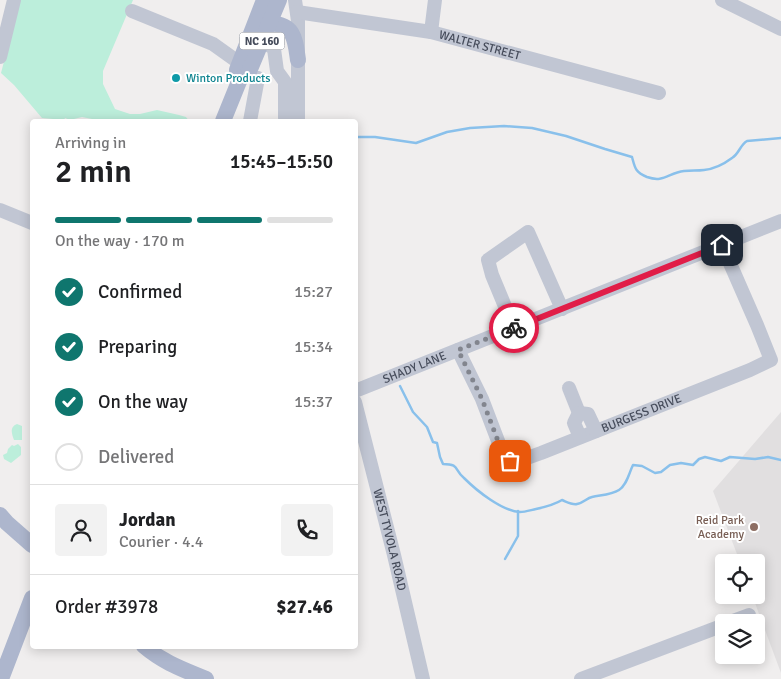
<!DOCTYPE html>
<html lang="en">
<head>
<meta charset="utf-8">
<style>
  :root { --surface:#fff; --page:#f2f2f2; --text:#202124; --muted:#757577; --line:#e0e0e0; --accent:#0f766e }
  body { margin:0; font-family:Signika,sans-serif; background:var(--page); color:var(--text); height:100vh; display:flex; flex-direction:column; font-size:19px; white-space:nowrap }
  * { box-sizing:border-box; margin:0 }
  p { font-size:16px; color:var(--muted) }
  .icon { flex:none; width:28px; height:28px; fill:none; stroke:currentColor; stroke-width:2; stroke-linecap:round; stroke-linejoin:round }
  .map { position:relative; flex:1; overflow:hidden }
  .sheet { position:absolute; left:30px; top:119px; width:328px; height:530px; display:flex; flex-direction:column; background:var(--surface); border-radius:5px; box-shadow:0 2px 12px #0003 }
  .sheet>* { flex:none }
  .buttons { position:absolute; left:715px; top:554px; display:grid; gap:10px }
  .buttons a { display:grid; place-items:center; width:50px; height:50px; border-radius:5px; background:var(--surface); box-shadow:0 2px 12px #0003; font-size:25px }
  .pin { position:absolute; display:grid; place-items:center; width:42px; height:42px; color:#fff; margin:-21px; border-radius:10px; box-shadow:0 2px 8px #0006 }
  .courier { position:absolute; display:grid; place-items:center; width:50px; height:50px; margin:-25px; border:4px solid #e11d48; border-radius:50%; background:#fff; color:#222; box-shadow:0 1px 6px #0007 }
  .overview em { font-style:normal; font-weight:600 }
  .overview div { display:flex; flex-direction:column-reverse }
  .overview { display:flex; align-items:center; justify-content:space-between; height:85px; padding:0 25px }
  h1 { font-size:32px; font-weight:600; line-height:38px }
  .bar { display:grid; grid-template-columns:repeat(4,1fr); gap:8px 5px; align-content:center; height:60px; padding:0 25px }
  .bar i { height:6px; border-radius:4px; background:var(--line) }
  .bar .on { background:var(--accent) }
  .bar p { grid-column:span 4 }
  .line { display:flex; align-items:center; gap:12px; padding:0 25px; border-top:1px solid var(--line) }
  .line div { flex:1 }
  .round { display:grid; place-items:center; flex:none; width:52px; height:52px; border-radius:5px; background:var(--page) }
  ol { padding:0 25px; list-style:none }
  li { display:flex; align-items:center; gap:15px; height:55px }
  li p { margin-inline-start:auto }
  li .icon { padding:5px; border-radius:50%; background:var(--accent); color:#fff; stroke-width:4 }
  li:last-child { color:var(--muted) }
  li i { width:28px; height:28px; border:2px solid var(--line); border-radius:50% }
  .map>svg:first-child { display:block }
  .education { fill:#e1dfe0 }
  .green { fill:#bceedb }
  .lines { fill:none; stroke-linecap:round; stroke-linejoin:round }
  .stream { stroke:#89c0eb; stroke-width:2.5 }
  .minor { stroke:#c1c6d3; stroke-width:14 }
  .major { stroke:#adb6cd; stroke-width:16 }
  .done { stroke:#82858e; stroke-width:5; stroke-dasharray:0 9 }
  .route { stroke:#e11d48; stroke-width:6 }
  .culture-dot { fill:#0f9aa8; stroke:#fff; stroke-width:2 }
  .education-dot { fill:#8d6e63; stroke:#fff; stroke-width:2 }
  .labels { text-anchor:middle; stroke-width:4; stroke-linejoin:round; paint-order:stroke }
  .shield { fill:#fff; stroke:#7e828c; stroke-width:1 }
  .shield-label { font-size:11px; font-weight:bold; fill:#464c5b }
  .street-label { font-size:12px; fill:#464c5b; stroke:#fff }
  .culture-label { font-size:12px; fill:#0d838f; stroke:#fff; text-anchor:start }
  .education-label { font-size:12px; fill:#785e54; stroke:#fff; text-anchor:end }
</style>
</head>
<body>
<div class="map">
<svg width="781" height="679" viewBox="0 0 781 679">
  <rect width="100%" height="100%" fill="#f0eeee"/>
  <path class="education" d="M781,412V673L752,595H756V562H740L713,491Z"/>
  <g class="green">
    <path d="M20,0H133L103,71V84L115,109L130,114H140L157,110L179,115L186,117L189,121H102L82,117L70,120L65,118L64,120L42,118L14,85L1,73Z"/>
    <path d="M17,424L22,426V440H14C12,434 9,427 17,424Z"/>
    <path d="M18,444L21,447V455L11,463L4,459L3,455L7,453L8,449L12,445L14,446Z"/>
  </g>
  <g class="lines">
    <g class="stream">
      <path d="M355,137H375L416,143L447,132L470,128L504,126L532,128L566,136L605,149L632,157C635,168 635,172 647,177C664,183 668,173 684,171C691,170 697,171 704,170C714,169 724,164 732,158C739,154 740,145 747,141L781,138"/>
      <path d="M400,386L413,412L427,427L433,442L437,443L440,457L443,464C460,464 454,470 464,478C477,491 502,511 520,512C525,512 531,510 536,509C545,507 554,505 562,500C567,502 572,505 577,504C583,503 587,498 592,497C601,495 611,495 619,490C627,485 629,473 633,465L642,466L655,473L661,472L670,465L681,463L693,465L699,459L705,457L721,461L730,457L755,459L768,457L781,460"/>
      <path d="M505,559L518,536V511"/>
    </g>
    <g class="minor">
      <path d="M295,0L298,21V121"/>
      <path d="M722,0L781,29"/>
      <path d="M132,11L213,44L234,59L240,62"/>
      <path id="s1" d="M297,12L431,32L659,93"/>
      <path d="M431,32L435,0"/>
      <path d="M261,42L272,47L274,49L277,71L285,82V118"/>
      <path d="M0,57L14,0"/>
      <path d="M250,121L258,78"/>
      <path d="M0,210L32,223"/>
      <path d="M514,328L492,275L488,260L528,232L562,309"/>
      <path id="s2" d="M458,350L482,399L503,454C506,459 510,462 516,462L541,453L750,370L771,360L757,325L722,245"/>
      <path d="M569,388L579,413"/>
      <path id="s3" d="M355,391L781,221"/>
      <path id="s4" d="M355,402L394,555L423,679"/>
      <path d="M580,437L574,423L579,413L588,414L596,431"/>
      <path d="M730,622L749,615"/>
      <path d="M581,679L724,625"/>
    </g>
    <g class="major">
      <path d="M270,23C295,25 295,39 298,60"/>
      <path d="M240,79L237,70L264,0"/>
      <path d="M223,121L240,79L248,74L279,0"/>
      <path d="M0,515L7,523L32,545"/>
      <path d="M144,646C164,663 182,669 206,679"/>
      <path d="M1,679L32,598"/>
    </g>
  </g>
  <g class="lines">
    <path class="done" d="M510,461L505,457L503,454L482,399L458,350L514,328"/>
    <path class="route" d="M514,328L722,245"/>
  </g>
  <circle class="culture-dot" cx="176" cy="78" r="5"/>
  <circle class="education-dot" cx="754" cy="527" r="5"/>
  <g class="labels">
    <rect class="shield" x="239.5" y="32.5" width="45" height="17" rx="4"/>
    <g class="shield-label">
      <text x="262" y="45">NC 160</text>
    </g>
    <g class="street-label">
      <text dy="4" stroke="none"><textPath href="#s1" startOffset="186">WALTER STREET</textPath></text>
      <text dy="4" stroke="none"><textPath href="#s3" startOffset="64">SHADY LANE</textPath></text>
      <text dy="4" stroke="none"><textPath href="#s2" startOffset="264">BURGESS DRIVE</textPath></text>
      <text dy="4" stroke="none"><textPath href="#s4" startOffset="142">WEST TYVOLA ROAD</textPath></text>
    </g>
    <g class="culture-label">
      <text x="186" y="82">Winton Products</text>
    </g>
    <g class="education-label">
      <text x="744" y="524">Reid Park<tspan x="744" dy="14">Academy</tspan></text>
    </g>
  </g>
</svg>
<div class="buttons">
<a><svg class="icon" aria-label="locate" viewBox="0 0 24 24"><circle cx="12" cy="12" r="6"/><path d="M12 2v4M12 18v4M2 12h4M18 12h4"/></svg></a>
<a><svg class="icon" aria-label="layers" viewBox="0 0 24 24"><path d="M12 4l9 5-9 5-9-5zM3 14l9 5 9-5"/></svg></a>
</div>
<div class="pin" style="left:510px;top:461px;background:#ea580c"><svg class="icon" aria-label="bag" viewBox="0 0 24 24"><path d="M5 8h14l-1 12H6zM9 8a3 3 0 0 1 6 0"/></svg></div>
<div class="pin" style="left:722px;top:245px;background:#1f2937"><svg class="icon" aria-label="home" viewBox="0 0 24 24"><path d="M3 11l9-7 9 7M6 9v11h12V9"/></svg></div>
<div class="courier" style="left:514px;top:328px"><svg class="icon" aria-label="bike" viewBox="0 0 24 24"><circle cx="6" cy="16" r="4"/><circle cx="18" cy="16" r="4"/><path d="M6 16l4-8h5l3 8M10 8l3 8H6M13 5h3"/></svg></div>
<section class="sheet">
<div class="overview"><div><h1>2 min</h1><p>Arriving in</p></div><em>15:45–15:50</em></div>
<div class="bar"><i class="on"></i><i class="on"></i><i class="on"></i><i></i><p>On the way · 170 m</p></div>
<ol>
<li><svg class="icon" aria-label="check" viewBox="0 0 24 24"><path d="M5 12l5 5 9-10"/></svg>Confirmed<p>15:27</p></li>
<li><svg class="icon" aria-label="check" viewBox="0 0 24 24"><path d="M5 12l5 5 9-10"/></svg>Preparing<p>15:34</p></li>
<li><svg class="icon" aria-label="check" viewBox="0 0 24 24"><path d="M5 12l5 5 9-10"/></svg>On the way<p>15:37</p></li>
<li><i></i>Delivered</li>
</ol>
<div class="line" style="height:90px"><a class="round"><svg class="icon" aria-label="person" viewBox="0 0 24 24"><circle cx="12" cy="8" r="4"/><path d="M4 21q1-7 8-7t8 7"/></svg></a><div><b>Jordan</b><p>Courier · 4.4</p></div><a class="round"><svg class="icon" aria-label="phone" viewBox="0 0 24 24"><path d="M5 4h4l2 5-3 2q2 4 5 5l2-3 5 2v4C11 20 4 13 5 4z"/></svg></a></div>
<div class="line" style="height:65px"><div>Order #3978</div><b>$27.46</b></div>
</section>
</div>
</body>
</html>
